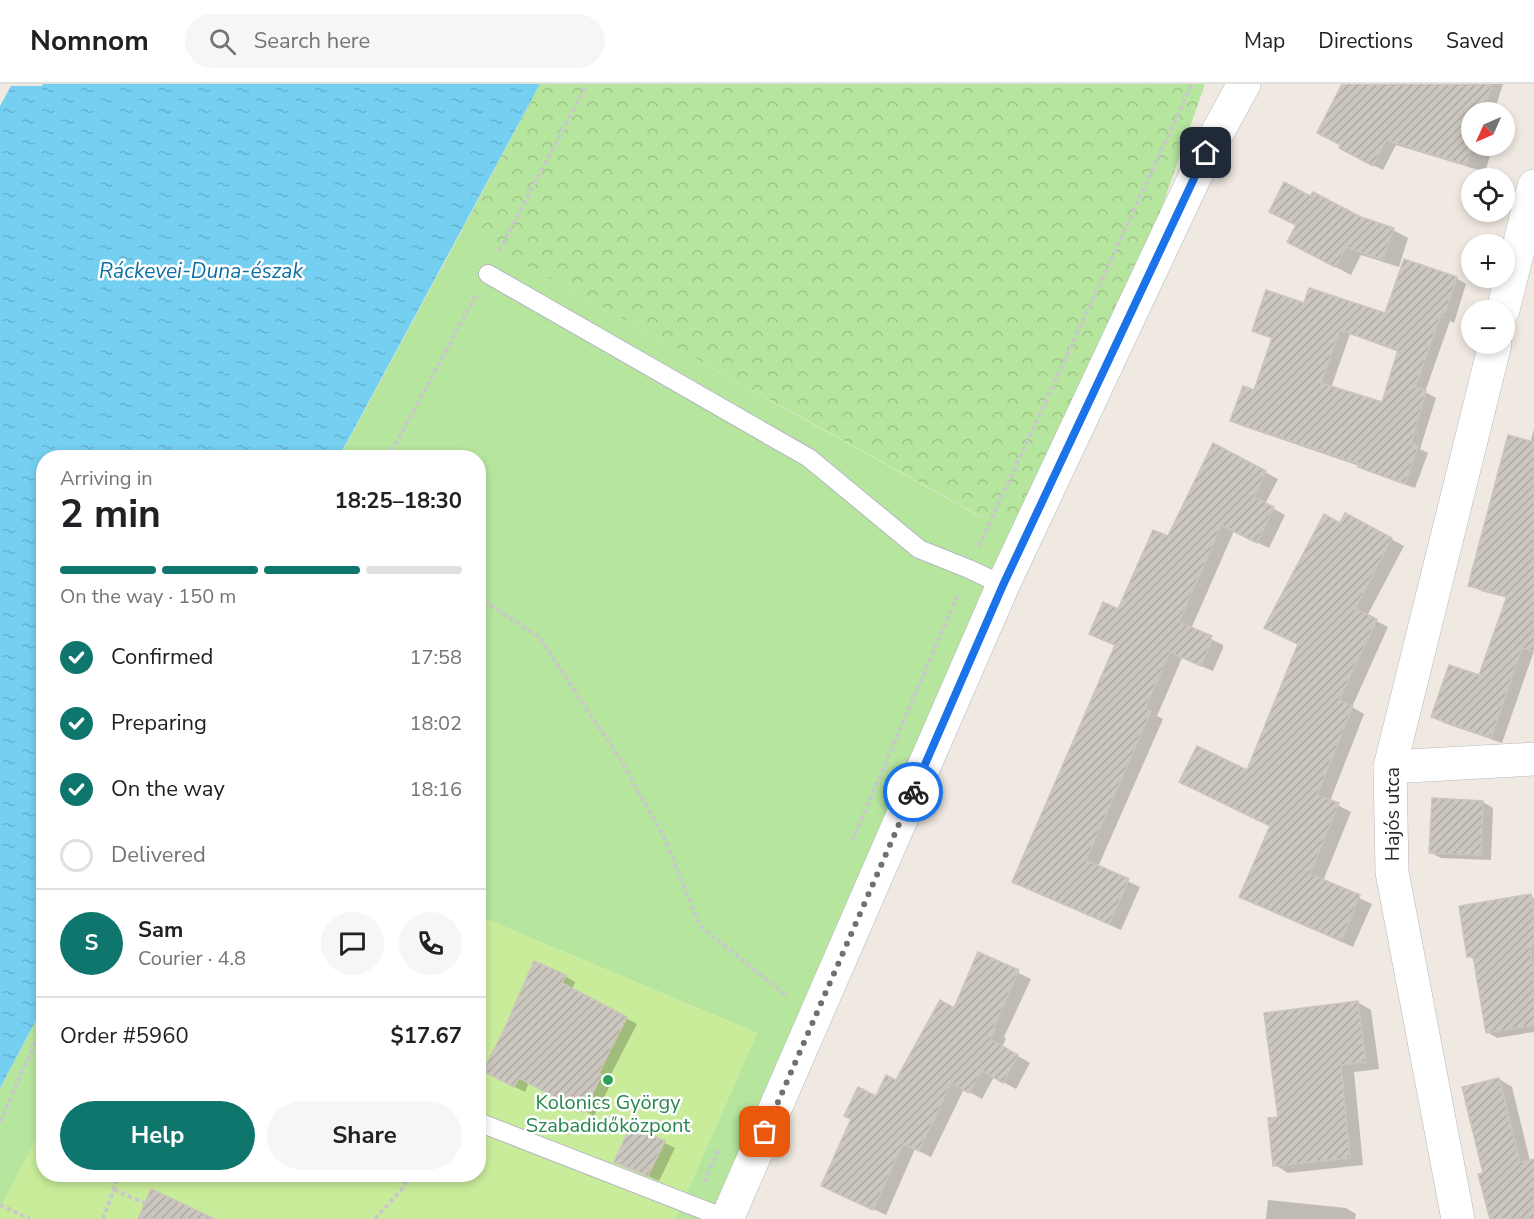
<!DOCTYPE html>
<html lang="en">
<head>
<meta charset="utf-8">
<style>
  :root { --surface:#fff; --page:#f6f6f6; --text:#202124; --muted:#757577; --line:#e0e0e0; --accent:#0f766e }
  body { margin:0; font-family:"Nunito Sans",sans-serif; background:var(--page); color:var(--text); height:100vh; display:flex; flex-direction:column; font-size:22px; white-space:nowrap }
  * { box-sizing:border-box; margin:0 }
  p { font-size:20px; color:var(--muted) }
  .icon { flex:none; width:33px; height:33px; fill:none; stroke:currentColor; stroke-width:2; stroke-linecap:round; stroke-linejoin:round }
  .map { position:relative; flex:1; overflow:hidden }
  .side { position:absolute; left:36px; top:366px; width:450px; height:732px; display:flex; flex-direction:column; background:var(--surface); border-radius:24px; box-shadow:0 3px 9px #0003 }
  .side>* { flex:none }
  .needle { width:39px; rotate:225deg }
  .buttons { position:absolute; left:1461px; top:18px; display:grid; gap:12px }
  .buttons a { display:grid; place-items:center; width:54px; height:54px; border-radius:50%; background:var(--surface); box-shadow:0 3px 9px #0003; font-size:30px }
  .pin { position:absolute; display:grid; place-items:center; width:51px; height:51px; color:#fff; margin:-26px; border-radius:12px; box-shadow:0 3px 9px #0006 }
  .courier { position:absolute; display:grid; place-items:center; width:60px; height:60px; margin:-30px; border:4px solid #1a73e8; border-radius:50%; background:#fff; color:#222; box-shadow:0 2px 8px #0007 }
  .overview em { font-style:normal; font-weight:700 }
  .overview div { display:flex; flex-direction:column-reverse }
  .overview { display:flex; align-items:center; justify-content:space-between; height:102px; padding:0 24px }
  h1 { font-size:39px; font-weight:700; line-height:45px }
  .bar { display:grid; grid-template-columns:repeat(4,1fr); gap:9px 6px; align-content:center; height:72px; padding:0 24px }
  .bar i { height:8px; border-radius:4px; background:var(--line) }
  .bar .current { background:var(--accent) }
  .bar p { grid-column:span 4 }
  .line { display:flex; align-items:center; gap:15px; padding:0 24px; border-top:2px solid var(--line) }
  .line div { flex:1 }
  .round { display:grid; place-items:center; flex:none; width:63px; height:63px; border-radius:32px; background:var(--page) }
  ol { padding:0 24px; list-style:none }
  li { display:flex; align-items:center; gap:18px; height:66px }
  li p { margin-inline-start:auto }
  li .icon { padding:6px; border-radius:50%; background:var(--accent); color:#fff; stroke-width:4 }
  li:last-child { color:var(--muted) }
  li i { width:33px; height:33px; border:3px solid var(--line); border-radius:50% }
  .button { display:flex; gap:12px; margin-top:auto; padding:12px 24px }
  .button a { flex:1; height:69px; border-radius:36px; background:var(--accent); color:#fff; font-size:24px; font-weight:700; line-height:69px; text-align:center }
  .button a+a { background:var(--page); color:var(--text) }
  header { display:flex; align-items:center; gap:36px; box-sizing:border-box; height:84px; padding:0 30px; background:var(--surface); border-bottom:2px solid var(--line) }
  header strong { font-size:28px }
  nav { display:flex; gap:33px; margin-inline-start:auto; font-size:21px }
  .search { width:420px; height:54px; background:var(--page); display:flex; align-items:center; gap:15px; box-sizing:border-box; padding:0 21px; border-radius:33px; color:var(--muted); font-size:22px }
  .map>svg:first-child { display:block }
  .grass { fill:#b6e59e }
  .forest { fill:url(#forest-crowns) }
  .pitch { fill:#c9ec9a }
  .water { fill:url(#water-ripples) }
  .shadow { fill:#0003; fill-rule:evenodd }
  .building { fill:url(#building-hatch); stroke:#cbc5ba; stroke-width:1.5; fill-rule:evenodd }
  .lines { fill:none; stroke-linecap:round; stroke-linejoin:round }
  .lane-casing { stroke:#b4b7c1; stroke-width:20 }
  .street-casing { stroke:#b4b7c1; stroke-width:34 }
  .secondary-casing { stroke:#b4b7c1; stroke-width:34 }
  .path { stroke:#c9c9c9; stroke-width:4; stroke-dasharray:4.5 3; stroke-linecap:butt }
  .lane { stroke:#fff; stroke-width:18 }
  .street { stroke:#fff; stroke-width:33 }
  .secondary { stroke:#fff; stroke-width:33 }
  .done { stroke:#726f6d; stroke-width:6; stroke-dasharray:0 10.8 }
  .route { stroke:#1a73e8; stroke-width:8 }
  .leisure-dot { fill:#2e9e5b; stroke:#fff; stroke-width:2 }
  .labels { text-anchor:middle; stroke-width:5; stroke-linejoin:round; paint-order:stroke }
  .street-label { font-size:20px; fill:#2e2e2e; stroke:#fff }
  .leisure-label { font-size:20px; fill:#27864d; stroke:#fff }
  .water-label { font-size:21px; font-style:italic; fill:#0d6fa3; stroke:#fff }
</style>
</head>
<body>
<header>
<strong>Nomnom</strong>
<div class="search"><svg class="icon" aria-label="search" viewBox="0 0 24 24"><circle cx="10" cy="10" r="6"/><path d="M15 15l6 6"/></svg>Search here</div>
<nav><a>Map</a><a>Directions</a><a>Saved</a></nav>
</header>
<div class="map">
<svg width="1534" height="1135" viewBox="0 0 1534 1135">
  <defs>
    <pattern id="forest-crowns" width="20" height="18" patternUnits="userSpaceOnUse" patternTransform="scale(1.5)"><rect width="20" height="18" fill="#b6e59e"/><path d="M2 6a3 3 0 1 1 6 0M12 15a3 3 0 1 1 6 0" fill="none" stroke="#9dc588"/></pattern>
    <pattern id="water-ripples" width="26" height="14" patternUnits="userSpaceOnUse" patternTransform="scale(1.5)"><rect width="26" height="14" fill="#75cff0"/><path d="M2 4q2-2 4 0t4 0M15 11q2-2 4 0t4 0" fill="none" stroke="#66b2ce"/></pattern>
    <pattern id="building-hatch" width="6" height="6" patternUnits="userSpaceOnUse" patternTransform="scale(1.5)"><rect width="6" height="6" fill="#cbc7bf"/><path d="M-1 1l2-2M0 6l6-6M5 7l2-2" fill="none" stroke="#afaba4"/></pattern>
  </defs>
  <rect width="100%" height="100%" fill="#efe9e1"/>
  <g class="grass">
    <path d="M462,146L981,433L996,432L1027,449L745,1135H675L757,949L479,832L478,374H339Z"/>
    <path d="M43,923V1042L0,1125V1004Z"/>
  </g>
  <path class="forest" d="M540,0H1205L1163,120L1027,449L996,432L982,433L462,146Z"/>
  <path class="pitch" d="M479,832L757,949L675,1135H0V1125L43,1042L44,1090H478Z"/>
  <path class="water" d="M44,0H540L339,373L44,374L43,923L0,1004V22L11,2H41Z"/>
  <g class="shadow">
    <path d="M1344,0H1503L1494,28H1472V62H1493L1485,88L1396,61L1383,86L1351,70L1342,61Z"/>
    <path d="M1311,114L1360,135L1393,146L1408,154L1399,183L1361,171L1351,191L1304,166L1297,142Z"/>
    <path d="M1456,194L1466,200L1454,239L1450,237L1425,308L1436,314L1420,365L1428,369L1415,404L1370,388L1359,382L1242,342L1232,336L1254,308L1273,255L1254,246L1305,220L1386,231ZM1350,250L1399,268L1383,320L1331,304Z"/>
    <path d="M1534,345V567L1502,659L1444,639L1433,632L1480,593L1508,514L1481,507L1470,501L1530,359Z"/>
    <path d="M1214,361L1278,395L1265,420L1285,431L1269,464L1234,447L1191,545L1223,561V564L1213,587L1182,574L1157,632L1163,635L1098,783L1140,803L1121,846L1014,797L1116,562L1091,549L1119,526L1168,454Z"/>
    <path d="M1346,431L1404,462L1367,532L1388,543L1352,623L1364,630L1330,717L1351,728L1323,797L1372,820L1353,863L1241,813L1271,742L1248,688L1300,561L1266,544L1341,441Z"/>
    <path d="M1483,718L1493,724L1491,776L1441,774L1431,769Z"/>
    <path d="M1531,812L1534,814V948L1497,954L1487,948L1475,876L1468,872Z"/>
    <path d="M979,870L1031,895L1004,953L1006,955L1002,963L1030,979L1016,1005L994,993L982,1015L964,1005L931,1073L915,1065L886,1131L823,1102L877,1014L897,998L954,926Z"/>
    <path d="M565,892L575,898L572,906L637,940L608,996L612,998L594,1032L529,998L525,1008L495,993Z"/>
    <path d="M1357,918L1371,926L1379,985L1354,988L1363,1081L1288,1089L1275,1081L1280,1034Z"/>
    <path d="M1499,995L1512,1003L1530,1077L1534,1076V1135H1492L1484,1090Z"/>
    <path d="M632,1043L675,1064L659,1097L616,1077Z"/>
    <path d="M1268,1116L1346,1124L1356,1130L1355,1135H1266Z"/>
  </g>
  <g class="building">
    <path d="M1342,0H1492L1483,28H1472V62L1466,81L1386,56L1373,82L1339,64L1341,61L1317,49Z"/>
    <path d="M1284,98L1310,112L1313,108L1361,133L1394,144L1383,176L1346,163L1335,183L1287,158L1296,141L1269,128Z"/>
    <path d="M1404,175L1457,193L1443,234L1440,233L1415,303L1426,307L1411,360L1418,362L1405,400L1358,383L1359,380L1230,337L1243,302L1254,306L1272,254L1252,247L1266,206L1304,219L1309,204L1385,229ZM1340,246L1398,266L1382,318L1321,299Z"/>
    <path d="M1508,351L1534,358V568L1522,564L1491,654L1431,633L1449,581L1479,591L1507,512L1468,502Z"/>
    <path d="M1213,359L1266,387L1254,413L1274,423L1257,459L1221,441L1179,538L1212,552L1210,555L1212,556L1201,582L1170,568L1145,624L1151,627L1086,776L1129,795L1109,840L1012,798L1115,561L1089,550L1103,518L1118,525L1153,446L1168,452Z"/>
    <path d="M1345,429L1392,454L1355,525L1377,535L1339,616L1353,622L1317,711L1339,719L1310,790L1360,811L1341,857L1239,813L1270,742L1179,698L1197,662L1247,686L1298,560L1264,544L1324,430L1340,439Z"/>
    <path d="M1432,714L1483,717L1481,771L1429,769Z"/>
    <path d="M1531,810L1534,826V862L1530,863L1534,887V941L1486,949L1473,872L1467,873L1459,822Z"/>
    <path d="M978,868L1019,886L993,945L995,946L990,955L1018,971L1003,999L982,987L969,1009L951,999L919,1067L903,1060L873,1126L821,1102L851,1035L844,1032L858,1003L876,1012L886,991L896,996L940,916L954,924Z"/>
    <path d="M534,877L566,891L562,899L627,933L599,989L602,991L583,1028L519,994L514,1003L483,987L505,944Z"/>
    <path d="M1358,917L1366,978L1341,981L1350,1074L1273,1082L1268,1034L1278,1033L1264,929Z"/>
    <path d="M1499,994L1520,1078L1534,1075V1135H1490L1478,1090L1483,1089L1462,1003Z"/>
    <path d="M631,1041L665,1057L648,1092L614,1078Z"/>
    <path d="M151,1105L215,1135H138Z"/>
  </g>
  <g class="lines">
    <defs>
      <g id="lane">
        <path d="M488,190L809,374L919,465L969,485L1003,501"/>
        <path d="M478,1038L727,1135"/>
      </g>
      <g id="street">
        <path d="M1503,226L1534,102"/>
        <path d="M1390,683L1534,675"/>
        <path d="M1458,1135L1392,788L1390,683L1495,260"/>
      </g>
      <path id="secondary" d="M727,1135L1003,501L1206,69L1244,0"/>
    </defs>
    <use href="#lane" class="lane-casing"/>
    <use href="#street" class="street-casing"/>
    <use href="#secondary" class="secondary-casing"/>
    <g class="path">
      <path d="M499,167L587,0"/>
      <path d="M388,374L476,211"/>
      <path d="M979,462L1192,0"/>
      <path d="M478,513L539,553L620,675L664,753L700,842L787,912"/>
      <path d="M852,757L959,508"/>
      <path d="M0,1038L44,939"/>
      <path d="M704,1098L719,1064"/>
      <path d="M114,1106L145,1119"/>
      <path d="M0,1121L30,1135"/>
      <path d="M103,1135L119,1090"/>
      <path d="M375,1135L403,1104L409,1090"/>
    </g>
    <use href="#lane" class="lane"/>
    <use href="#street" class="street"/>
    <use href="#secondary" class="secondary"/>
  </g>
  <g class="lines">
    <path class="done" d="M765,1048L913,708"/>
    <path class="route" d="M913,708L1003,501L1206,69"/>
  </g>
  <circle class="leisure-dot" cx="608" cy="996" r="6"/>
  <g class="labels">
    <g class="street-label">
      <text transform="translate(1392 730) rotate(-90)" y="7">Hajós utca</text>
    </g>
    <g class="leisure-label">
      <text x="608" y="1025">Kolonics György<tspan x="608" dy="23">Szabadidőközpont</tspan></text>
    </g>
    <g class="water-label">
      <text x="201" y="194">Ráckevei-Duna-észak</text>
    </g>
  </g>
</svg>
<div class="buttons">
<a><svg class="needle" viewBox="-14 -14 28 28"><path d="M0-13l5 13h-10z" fill="#e53935"/><path d="M0 13l5-13h-10z" fill="#757577"/></svg></a>
<a><svg class="icon" aria-label="locate" viewBox="0 0 24 24"><circle cx="12" cy="12" r="6"/><path d="M12 2v4M12 18v4M2 12h4M18 12h4"/></svg></a>
<a>+</a>
<a>−</a>
</div>
<div class="pin" style="left:765px;top:1048px;background:#ea580c"><svg class="icon" aria-label="bag" viewBox="0 0 24 24"><path d="M5 8h14l-1 12H6zM9 8a3 3 0 0 1 6 0"/></svg></div>
<div class="pin" style="left:1206px;top:69px;background:#1f2937"><svg class="icon" aria-label="home" viewBox="0 0 24 24"><path d="M3 11l9-7 9 7M6 9v11h12V9"/></svg></div>
<div class="courier" style="left:913px;top:708px"><svg class="icon" aria-label="bike" viewBox="0 0 24 24"><circle cx="6" cy="16" r="4"/><circle cx="18" cy="16" r="4"/><path d="M6 16l4-8h5l3 8M10 8l3 8H6M13 5h3"/></svg></div>
<section class="side">
<div class="overview"><div><h1>2 min</h1><p>Arriving in</p></div><em>18:25–18:30</em></div>
<div class="bar"><i class="current"></i><i class="current"></i><i class="current"></i><i></i><p>On the way · 150 m</p></div>
<ol>
<li><svg class="icon" aria-label="check" viewBox="0 0 24 24"><path d="M5 12l5 5 9-10"/></svg>Confirmed<p>17:58</p></li>
<li><svg class="icon" aria-label="check" viewBox="0 0 24 24"><path d="M5 12l5 5 9-10"/></svg>Preparing<p>18:02</p></li>
<li><svg class="icon" aria-label="check" viewBox="0 0 24 24"><path d="M5 12l5 5 9-10"/></svg>On the way<p>18:16</p></li>
<li><i></i>Delivered</li>
</ol>
<div class="line" style="height:108px"><b class="round" style="background:var(--accent);color:#fff">S</b><div><b>Sam</b><p>Courier · 4.8</p></div><a class="round"><svg class="icon" aria-label="chat" viewBox="0 0 24 24"><path d="M4 5h16v11H9l-5 4z"/></svg></a><a class="round"><svg class="icon" aria-label="phone" viewBox="0 0 24 24"><path d="M5 4h4l2 5-3 2q2 4 5 5l2-3 5 2v4C11 20 4 13 5 4z"/></svg></a></div>
<div class="line" style="height:78px"><div>Order #5960</div><b>$17.67</b></div>
<div class="button"><a>Help</a><a>Share</a></div>
</section>
</div>
</body>
</html>
